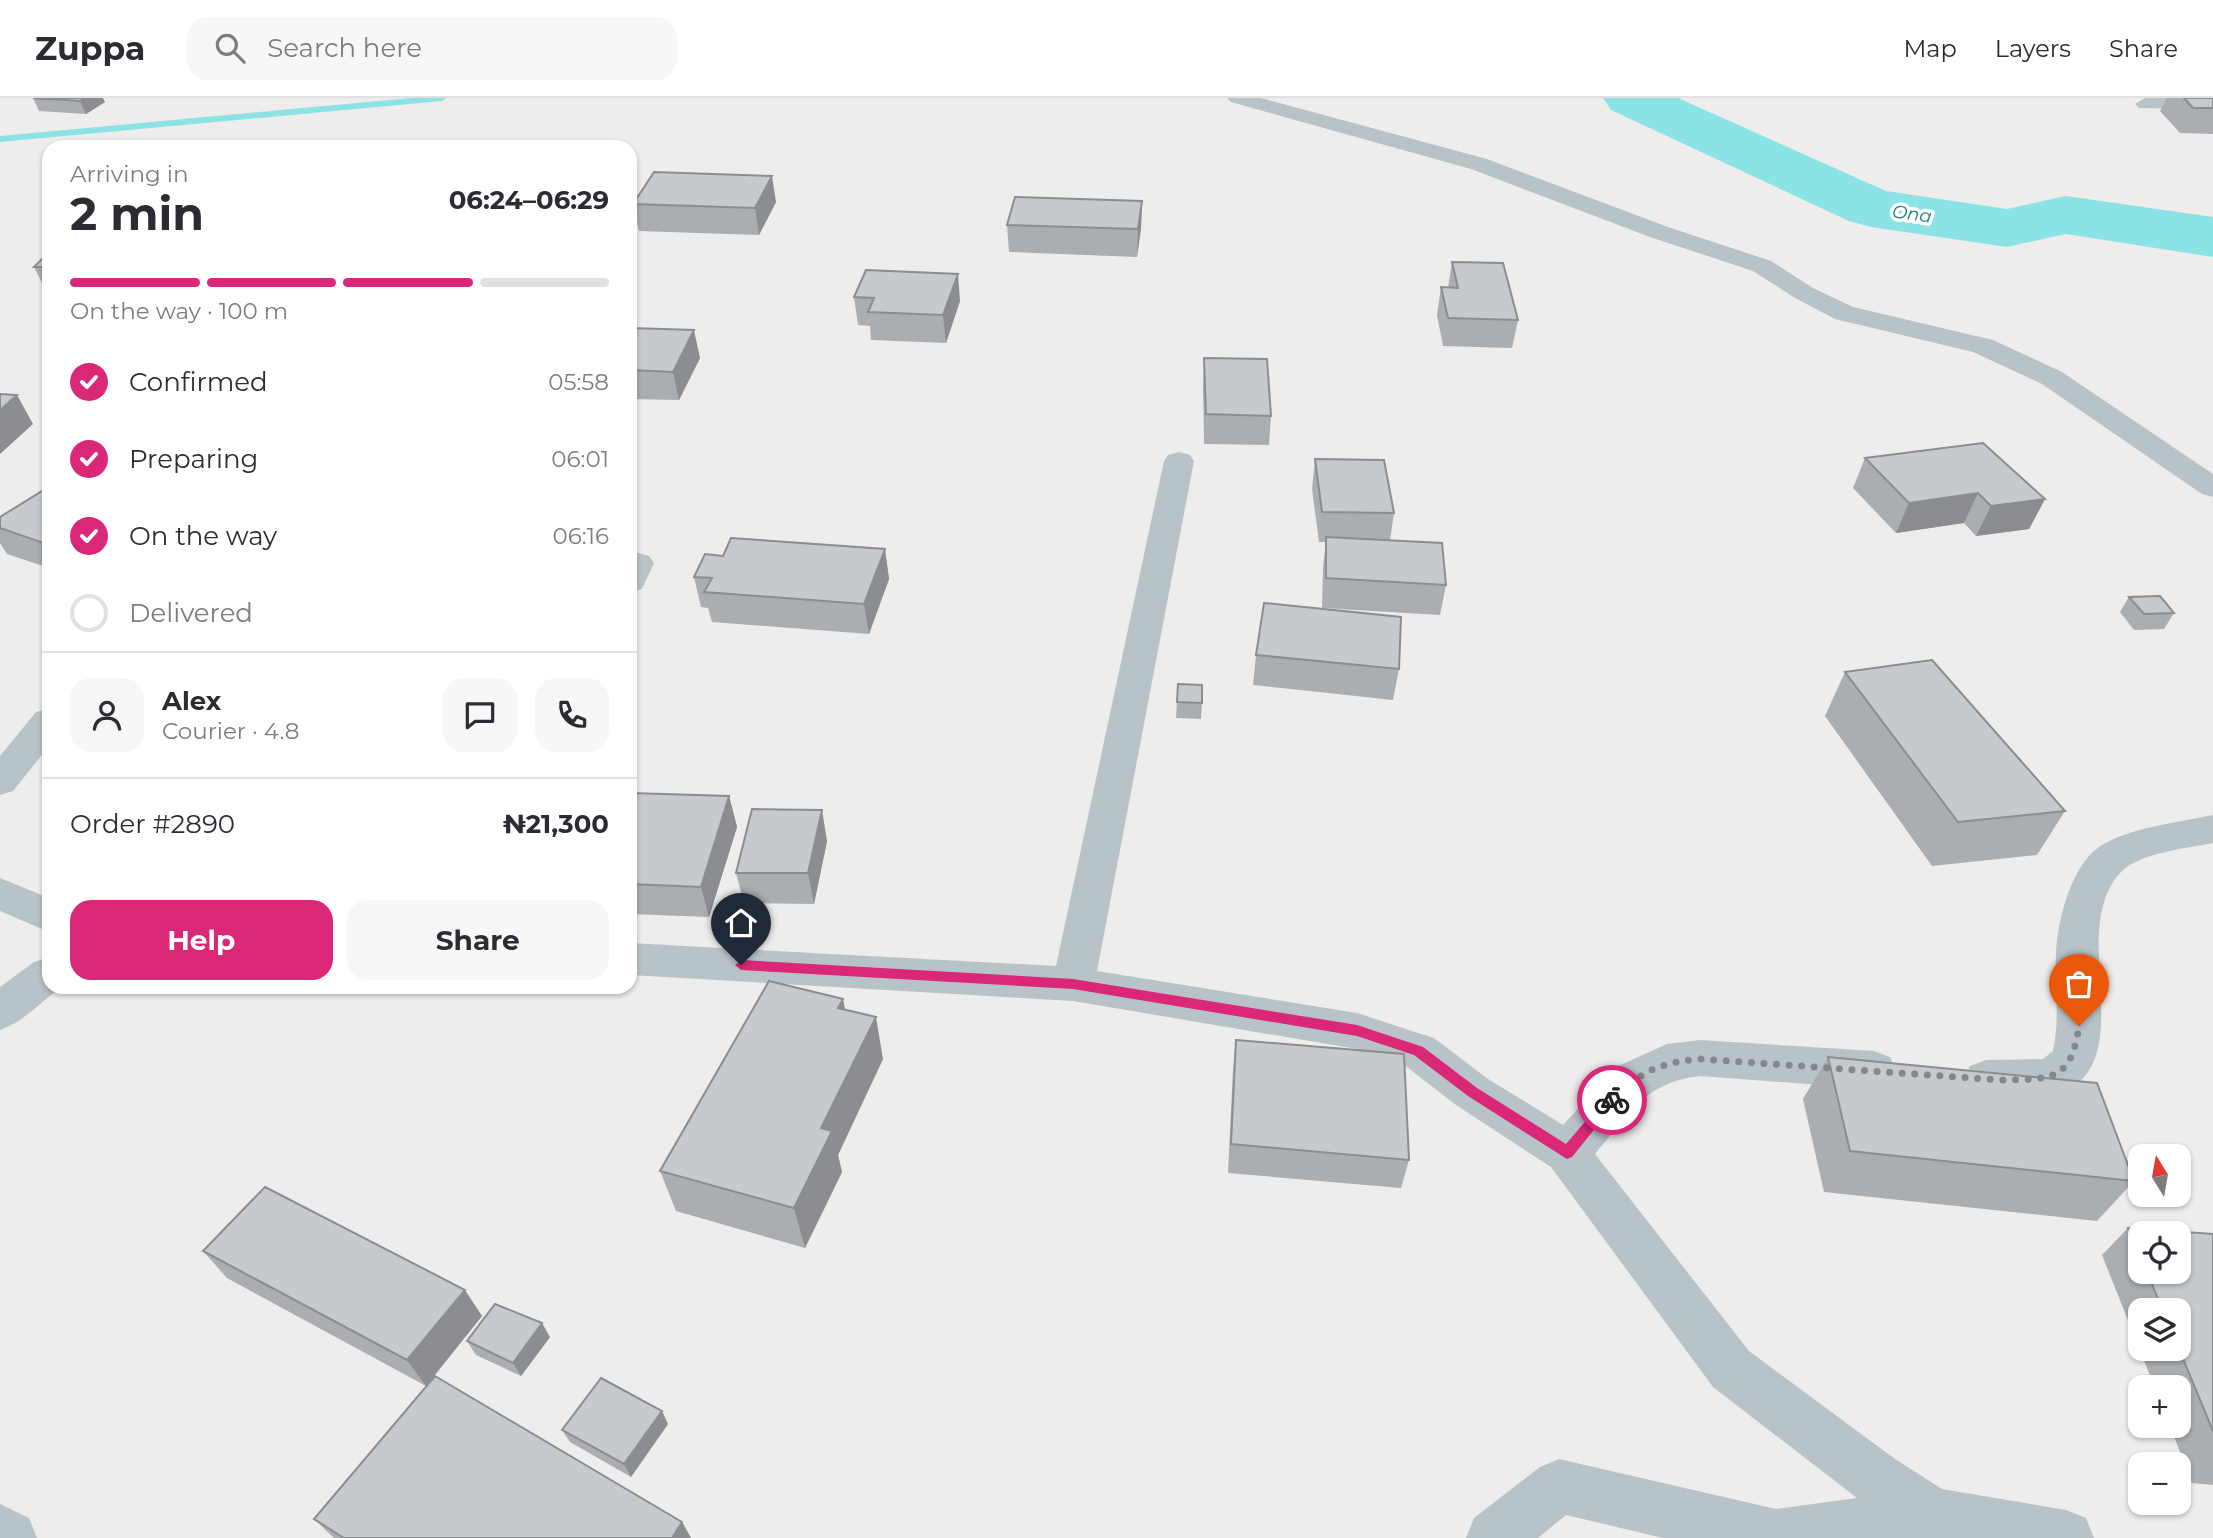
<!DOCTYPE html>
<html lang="en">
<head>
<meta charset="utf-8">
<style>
  :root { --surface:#fff; --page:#f7f7f7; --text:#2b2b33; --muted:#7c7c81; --line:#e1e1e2; --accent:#db2777 }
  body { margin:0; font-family:Montserrat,sans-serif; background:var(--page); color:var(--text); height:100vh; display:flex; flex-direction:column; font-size:26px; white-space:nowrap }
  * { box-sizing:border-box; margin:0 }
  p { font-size:23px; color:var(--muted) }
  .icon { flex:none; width:38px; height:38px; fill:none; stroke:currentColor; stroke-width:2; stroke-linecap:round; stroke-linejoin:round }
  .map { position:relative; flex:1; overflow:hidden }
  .panel { position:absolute; left:42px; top:42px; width:595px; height:854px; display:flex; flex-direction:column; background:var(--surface); border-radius:21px; box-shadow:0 2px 5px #0004 }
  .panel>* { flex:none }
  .needle { width:46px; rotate:349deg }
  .buttons { position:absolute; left:2128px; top:1046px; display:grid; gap:14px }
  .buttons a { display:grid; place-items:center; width:63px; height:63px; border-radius:14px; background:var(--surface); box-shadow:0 2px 5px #0004; font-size:35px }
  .pin { position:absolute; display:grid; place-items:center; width:60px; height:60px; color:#fff; margin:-72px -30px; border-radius:50% 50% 50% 0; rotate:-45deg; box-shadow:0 0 7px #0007 }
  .pin .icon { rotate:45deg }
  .courier { position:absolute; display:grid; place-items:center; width:70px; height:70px; margin:-35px; border:5px solid #db2777; border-radius:50%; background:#fff; color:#222; box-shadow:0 2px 9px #0007 }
  .headline em { font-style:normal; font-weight:700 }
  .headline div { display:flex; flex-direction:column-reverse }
  .headline { display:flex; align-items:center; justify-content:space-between; height:119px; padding:0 28px }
  h1 { font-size:46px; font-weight:700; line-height:52px }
  .bar { display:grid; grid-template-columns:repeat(4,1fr); gap:10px 7px; align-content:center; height:84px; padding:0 28px }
  .bar i { height:9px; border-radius:5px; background:var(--line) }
  .bar .selected { background:var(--accent) }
  .bar p { grid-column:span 4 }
  .line { display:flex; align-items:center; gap:18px; padding:0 28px; border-top:2px solid var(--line) }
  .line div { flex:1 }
  .round { display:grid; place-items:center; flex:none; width:74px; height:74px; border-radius:21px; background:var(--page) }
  ol { padding:0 28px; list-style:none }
  li { display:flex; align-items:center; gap:21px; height:77px }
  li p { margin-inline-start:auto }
  li .icon { padding:7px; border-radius:50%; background:var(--accent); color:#fff; stroke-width:4 }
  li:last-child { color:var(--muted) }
  li i { width:38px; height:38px; border:4px solid var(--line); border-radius:50% }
  .button { display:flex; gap:14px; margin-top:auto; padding:14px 28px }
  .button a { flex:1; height:80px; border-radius:21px; background:var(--accent); color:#fff; font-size:28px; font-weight:700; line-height:80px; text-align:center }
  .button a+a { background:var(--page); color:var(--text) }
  header { display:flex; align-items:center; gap:42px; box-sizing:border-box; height:98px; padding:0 35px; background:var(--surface); border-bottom:2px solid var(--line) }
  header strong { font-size:33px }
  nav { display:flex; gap:38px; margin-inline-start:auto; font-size:24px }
  .search { width:490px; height:63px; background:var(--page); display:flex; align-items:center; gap:18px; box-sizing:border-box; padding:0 24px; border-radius:21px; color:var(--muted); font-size:26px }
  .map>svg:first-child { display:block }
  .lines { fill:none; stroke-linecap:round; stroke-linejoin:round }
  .stream { fill:#8ce3e5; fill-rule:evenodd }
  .river { fill:#8ce3e5; fill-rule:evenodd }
  .street { fill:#b8c3c8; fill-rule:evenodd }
  .wall { fill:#aaaeb1; fill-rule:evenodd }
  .shaded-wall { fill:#8b8d90 }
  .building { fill:#c6cace; stroke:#8b8d90; stroke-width:2 }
  .route { fill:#db2777 }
  .done { stroke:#81898c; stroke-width:7; stroke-dasharray:0 12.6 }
  .labels { text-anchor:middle; stroke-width:7; stroke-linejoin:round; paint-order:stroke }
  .far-water-label { font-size:18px; font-style:italic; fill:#147d7f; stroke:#fff }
</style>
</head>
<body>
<header>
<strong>Zuppa</strong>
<div class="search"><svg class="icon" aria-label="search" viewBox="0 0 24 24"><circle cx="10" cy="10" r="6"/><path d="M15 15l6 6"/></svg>Search here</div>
<nav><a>Map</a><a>Layers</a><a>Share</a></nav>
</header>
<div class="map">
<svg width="2213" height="1440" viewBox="0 0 2213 1440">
  <rect width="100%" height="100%" fill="#efecec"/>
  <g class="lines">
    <path class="stream" d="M411,0H447L442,3L0,44V38Z"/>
    <path class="river" d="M1603,0H1678L1886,93L2007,111L2066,98L2213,119V159L2066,136L2007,149L1871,129L1849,123L1611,12Z"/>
    <g class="street">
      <path d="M1227,0H1261L1487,61L1668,129L1771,163L1813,190L1853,209L1993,242L2062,274L2213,376V399L2202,396L2042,286L1973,254L1835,221L1795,200L1753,173L1650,139L1471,71L1231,4Z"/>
      <path d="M2145,0H2213V11L2139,10L2135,6Z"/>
      <path d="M1179,354L1190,357L1194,363L1097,873L1357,915L1418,935L1434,940L1488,981L1563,1027L1616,969L1667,946L1700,942L1874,953L1890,959L1896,972L1890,985L1874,991L1700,978C1643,985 1630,1016 1595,1056L1749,1253L1895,1361L1942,1391L2066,1412L2086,1420L2094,1440H1663L1566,1417L1538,1440H1466L1474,1420L1540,1369L1559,1361L1776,1411L1857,1400L1713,1289L1551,1069L1456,1007L1403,966L1357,951L1073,903L630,877V845L1056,868L1164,363L1168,357Z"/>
      <path d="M638,455L649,458L654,465L642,491L630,494V457Z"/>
      <path d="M49,611V648L13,693L0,697V658L36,614Z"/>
      <path d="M2213,717V745C2188,750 2140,755 2122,773C2069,826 2131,941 2078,985C2070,992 2058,994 2049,997C2023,1005 1995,1003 1970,994L1964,981L1970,968L1986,962L2043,961L2053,953C2060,920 2055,889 2056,856C2057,824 2071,768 2099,749C2127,730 2180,724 2213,717Z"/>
      <path d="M0,780L49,800V834L0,813Z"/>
      <path d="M49,859V889H62C41,903 24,924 0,932V889L34,864Z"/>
      <path d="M0,1406L29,1420L37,1440H0Z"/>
    </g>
  </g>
  <g class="wall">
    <path d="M33,0L105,4L86,16L39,13Z"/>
    <path d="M2167,0H2213V36L2180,35L2160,13Z"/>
    <path d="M1142,103L1141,130L1137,159L1009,154L1007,127Z"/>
    <path d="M776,104L759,137L639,133L633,106Z"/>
    <path d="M49,154V197H48L34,169Z"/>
    <path d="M1452,164L1518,222L1512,250L1443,248L1437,217L1441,189L1448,190Z"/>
    <path d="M854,199L960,203L946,245L871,242L870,228L858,227Z"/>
    <path d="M630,230L700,260L679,302L630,301Z"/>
    <path d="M1204,260L1271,318L1269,347L1204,346L1203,289Z"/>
    <path d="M1865,360L2045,401L2029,431L1976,438L1964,425L1896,435L1853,390Z"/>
    <path d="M1315,361L1394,415L1390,442L1446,487L1440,517L1322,510L1323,469L1326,444H1319L1312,391Z"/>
    <path d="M49,391V470L7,456L0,445V419Z"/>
    <path d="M885,451L889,481L869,536L712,524L708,510L701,509L694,479L723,458Z"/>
    <path d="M2129,499L2174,515L2164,531L2134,532L2120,514Z"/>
    <path d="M1256,557L1399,571L1393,602L1253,587Z"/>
    <path d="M1845,574L2065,713L2037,757L1932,768L1825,618Z"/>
    <path d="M1178,586L1202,605L1201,621L1176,620Z"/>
    <path d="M630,695L729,698L737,729L709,819L630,816Z"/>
    <path d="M827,743L814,806L744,805L736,775Z"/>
    <path d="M845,911L883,961L838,1057L842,1074L805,1150L676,1113L660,1073Z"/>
    <path d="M1236,942L1409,1062L1401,1090L1228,1075L1233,971Z"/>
    <path d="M1828,959L2134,1083L2097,1123L1824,1094L1803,1001Z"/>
    <path d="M2128,1130L2213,1136V1387L2192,1385L2170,1328H2179V1290H2155L2102,1157ZM2140,1136L2179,1174H2140ZM2140,1213H2179V1251H2140Z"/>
    <path d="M203,1153L482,1218L426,1288L227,1180Z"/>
    <path d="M550,1239L521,1278L476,1257L467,1243Z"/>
    <path d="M668,1326L631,1379L570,1344L562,1332Z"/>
    <path d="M314,1421L682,1424L691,1440H334Z"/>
  </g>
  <g class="shaded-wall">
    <path d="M85,0H103L105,4L86,16L80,3Z"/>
    <path d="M772,78L776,104L759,137L755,110Z"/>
    <path d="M1142,103L1141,130L1137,159L1138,131Z"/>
    <path d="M958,176L960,203L946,245L943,217Z"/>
    <path d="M694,232L700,260L679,302L673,274Z"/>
    <path d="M17,297L33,326L0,356V312Z"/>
    <path d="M1978,395L1964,425L1896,435L1909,405Z"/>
    <path d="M2045,401L2029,431L1976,438L1991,408Z"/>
    <path d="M885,451L889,481L869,536L864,506Z"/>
    <path d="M729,698L737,729L709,819L701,789Z"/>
    <path d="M822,712L827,743L814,806L808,775Z"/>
    <path d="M843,901L852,944L838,910Z"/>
    <path d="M876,919L883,961L838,1057L842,1074L805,1150L794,1110L821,1030Z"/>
    <path d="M465,1192L482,1218L426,1288L407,1262Z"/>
    <path d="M542,1225L550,1239L521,1278L513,1265Z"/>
    <path d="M662,1313L668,1326L631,1379L624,1366Z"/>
    <path d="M682,1424L691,1440H672Z"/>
  </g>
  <g class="building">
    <path d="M33,0H85L80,3Z"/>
    <path d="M2184,0H2213V10H2193Z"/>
    <path d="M654,74L772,78L755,110L633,106Z"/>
    <path d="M1015,99L1142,103L1138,131L1007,127Z"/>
    <path d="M49,154V169H34Z"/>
    <path d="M1452,164L1503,165L1518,222L1448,220L1441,189L1458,190Z"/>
    <path d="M866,172L958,176L943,217L868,214L874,200L854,199Z"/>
    <path d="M630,230L694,232L673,274L630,272Z"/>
    <path d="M1204,260L1267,261L1271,318L1206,316Z"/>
    <path d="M0,296L17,297L0,312Z"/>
    <path d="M1983,345L2045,401L1991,408L1978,395L1909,405L1865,360Z"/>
    <path d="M1315,361L1384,362L1394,415L1322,414Z"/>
    <path d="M47,390L49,391V444L46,446L0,430V419Z"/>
    <path d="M1326,439L1442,445L1446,487L1326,480Z"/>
    <path d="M731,440L885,451L864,506L704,494L712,480L694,479L705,456L723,458Z"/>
    <path d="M2160,498L2174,515L2144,516L2129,499Z"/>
    <path d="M1264,505L1401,519L1399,571L1256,557Z"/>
    <path d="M1932,562L2065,713L1958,724L1845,574Z"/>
    <path d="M1178,586L1202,587V605L1177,604Z"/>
    <path d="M630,695L729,698L701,789L630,786Z"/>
    <path d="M752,711L822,712L808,775H736Z"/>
    <path d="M769,883L843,901L838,910L876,919L821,1030L832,1033L794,1110L660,1073Z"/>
    <path d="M1236,942L1404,956L1409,1062L1231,1046Z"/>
    <path d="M1828,959L2097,985L2134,1083L1850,1053Z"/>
    <path d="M265,1089L465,1192L407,1262L203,1153Z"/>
    <path d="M2128,1130L2213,1136V1333L2179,1251V1213H2163L2147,1174H2179V1136H2140V1158Z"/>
    <path d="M495,1206L542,1225L513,1265L467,1243Z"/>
    <path d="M435,1278L682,1424L672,1440H344L314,1421Z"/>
    <path d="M601,1280L662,1313L624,1366L562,1332Z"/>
  </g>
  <path class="route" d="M741,862L1073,881L1357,927L1423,949L1477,990L1566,1046L1607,998H1616L1618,1002L1572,1059L1567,1061L1468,998L1414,957L1357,938L1073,891L741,872L735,867Z"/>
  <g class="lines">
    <path class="done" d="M1612,1002C1642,973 1658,965 1700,961L2000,982C2051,981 2071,984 2079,928"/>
  </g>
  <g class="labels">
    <g class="far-water-label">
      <text transform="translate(1912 116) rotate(8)" y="6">Ona</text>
    </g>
  </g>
</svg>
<div class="buttons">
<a><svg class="needle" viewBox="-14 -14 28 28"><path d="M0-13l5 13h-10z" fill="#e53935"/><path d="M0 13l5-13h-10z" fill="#7c7c81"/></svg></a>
<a><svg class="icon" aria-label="locate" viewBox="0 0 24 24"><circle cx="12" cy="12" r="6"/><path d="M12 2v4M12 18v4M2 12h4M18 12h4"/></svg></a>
<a><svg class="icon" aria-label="layers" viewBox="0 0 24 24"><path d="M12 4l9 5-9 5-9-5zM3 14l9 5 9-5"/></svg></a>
<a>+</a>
<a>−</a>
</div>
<div class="pin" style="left:2079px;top:928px;background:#ea580c"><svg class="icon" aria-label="bag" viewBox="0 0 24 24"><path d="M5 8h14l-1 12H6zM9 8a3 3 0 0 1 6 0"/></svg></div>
<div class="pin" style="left:741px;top:867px;background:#1f2937"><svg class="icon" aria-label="home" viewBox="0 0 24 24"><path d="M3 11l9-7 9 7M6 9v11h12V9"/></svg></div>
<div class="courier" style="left:1612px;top:1002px"><svg class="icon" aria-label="bike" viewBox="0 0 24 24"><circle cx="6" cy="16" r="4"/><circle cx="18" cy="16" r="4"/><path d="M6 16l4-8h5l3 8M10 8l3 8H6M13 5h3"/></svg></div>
<section class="panel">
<div class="headline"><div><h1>2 min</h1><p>Arriving in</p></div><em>06:24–06:29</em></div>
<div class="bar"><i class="selected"></i><i class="selected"></i><i class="selected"></i><i></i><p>On the way · 100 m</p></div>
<ol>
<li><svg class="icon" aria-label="check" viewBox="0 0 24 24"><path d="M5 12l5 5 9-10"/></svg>Confirmed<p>05:58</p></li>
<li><svg class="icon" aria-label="check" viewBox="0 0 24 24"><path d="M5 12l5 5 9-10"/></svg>Preparing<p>06:01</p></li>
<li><svg class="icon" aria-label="check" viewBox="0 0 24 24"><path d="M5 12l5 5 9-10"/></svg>On the way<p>06:16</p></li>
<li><i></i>Delivered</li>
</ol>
<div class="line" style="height:126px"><a class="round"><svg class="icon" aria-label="person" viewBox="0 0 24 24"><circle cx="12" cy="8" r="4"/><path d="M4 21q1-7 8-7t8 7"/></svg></a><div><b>Alex</b><p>Courier · 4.8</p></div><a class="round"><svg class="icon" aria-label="chat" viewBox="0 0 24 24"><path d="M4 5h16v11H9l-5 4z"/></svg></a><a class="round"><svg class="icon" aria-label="phone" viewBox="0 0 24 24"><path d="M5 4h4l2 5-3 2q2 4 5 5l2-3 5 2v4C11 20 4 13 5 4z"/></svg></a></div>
<div class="line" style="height:91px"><div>Order #2890</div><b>₦21,300</b></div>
<div class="button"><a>Help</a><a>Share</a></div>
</section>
</div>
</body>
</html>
